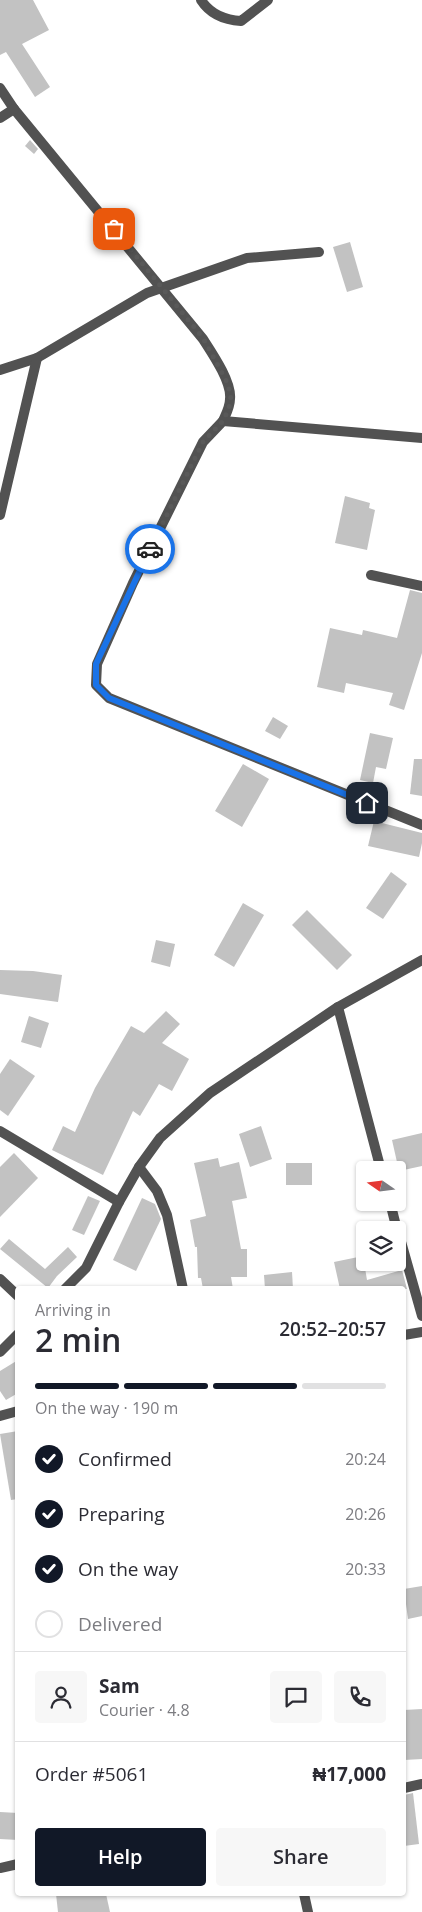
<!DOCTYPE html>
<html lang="en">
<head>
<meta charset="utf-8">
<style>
  :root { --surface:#fff; --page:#f7f7f7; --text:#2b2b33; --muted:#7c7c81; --line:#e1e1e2; --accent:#111827 }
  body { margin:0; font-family:"Open Sans",sans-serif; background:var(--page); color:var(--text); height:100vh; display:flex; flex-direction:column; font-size:19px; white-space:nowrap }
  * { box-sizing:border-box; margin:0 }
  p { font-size:16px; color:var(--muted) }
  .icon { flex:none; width:28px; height:28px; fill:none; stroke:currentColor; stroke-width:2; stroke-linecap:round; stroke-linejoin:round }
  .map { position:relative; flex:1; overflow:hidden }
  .panel { position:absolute; left:15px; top:1286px; width:391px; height:610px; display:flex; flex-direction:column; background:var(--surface); border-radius:5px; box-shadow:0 1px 4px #0004 }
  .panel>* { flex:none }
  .needle { width:32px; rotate:284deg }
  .fabs { position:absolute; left:356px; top:1161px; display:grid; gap:10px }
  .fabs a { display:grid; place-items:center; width:50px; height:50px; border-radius:5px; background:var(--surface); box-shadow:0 1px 4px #0004; font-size:25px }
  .pin { position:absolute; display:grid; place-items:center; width:42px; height:42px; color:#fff; margin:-21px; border-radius:10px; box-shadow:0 2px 8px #0006 }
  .courier { position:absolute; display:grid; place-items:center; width:50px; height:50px; margin:-25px; border:4px solid #1a73e8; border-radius:50%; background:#fff; color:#222; box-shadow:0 1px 6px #0007 }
  .head em { font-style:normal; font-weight:600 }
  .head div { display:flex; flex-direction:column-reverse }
  .head { display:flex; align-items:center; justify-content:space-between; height:85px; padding:0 20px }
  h1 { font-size:32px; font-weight:600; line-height:38px }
  .bar { display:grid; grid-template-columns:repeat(4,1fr); gap:8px 5px; align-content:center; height:60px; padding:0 20px }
  .bar i { height:6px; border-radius:4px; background:var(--line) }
  .bar .on { background:var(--accent) }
  .bar p { grid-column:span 4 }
  .line { display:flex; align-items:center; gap:12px; padding:0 20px; border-top:1px solid var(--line) }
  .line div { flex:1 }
  .round { display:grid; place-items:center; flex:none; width:52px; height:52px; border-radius:5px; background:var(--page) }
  ol { padding:0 20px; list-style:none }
  li { display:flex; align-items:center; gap:15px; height:55px }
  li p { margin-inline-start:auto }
  li .icon { padding:5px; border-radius:50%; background:var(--accent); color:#fff; stroke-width:4 }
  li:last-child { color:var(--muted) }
  li i { width:28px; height:28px; border:2px solid var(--line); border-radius:50% }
  .button { display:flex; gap:10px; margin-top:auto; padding:10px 20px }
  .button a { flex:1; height:58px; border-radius:5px; background:var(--accent); color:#fff; font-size:20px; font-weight:600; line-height:58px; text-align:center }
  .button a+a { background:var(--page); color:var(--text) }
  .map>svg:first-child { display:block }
  .building { fill:#c2c2c2 }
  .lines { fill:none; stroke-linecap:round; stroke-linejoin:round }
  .street { stroke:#525252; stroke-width:10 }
  .done { stroke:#595959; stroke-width:5; stroke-dasharray:0 9 }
  .route { stroke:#1a73e8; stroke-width:6 }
</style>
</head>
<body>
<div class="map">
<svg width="422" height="1912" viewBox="0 0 422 1912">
  <rect width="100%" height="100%" fill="#fff"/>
  <g class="building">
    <path d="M0,0H33L49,30L22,44L50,87L35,97L6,52L0,55Z"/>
    <path d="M30,140L38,149L34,154L25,146Z"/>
    <path d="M350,242L363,287L347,292L333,247Z"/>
    <path d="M345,496L370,503L369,508L375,510L367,550L335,543Z"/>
    <path d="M410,590L422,593V653L404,710L389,705L393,693L346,683L344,693L317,687L330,628L362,635L363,630L397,638Z"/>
    <path d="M273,717L288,726L280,739L265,731Z"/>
    <path d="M370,733L393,738L386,769L376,767L373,783L360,780Z"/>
    <path d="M414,759H422V796L410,794Z"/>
    <path d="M243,764L269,779L242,827L215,811Z"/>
    <path d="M374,821L422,833V843L419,857L368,846Z"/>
    <path d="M391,872L407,884L383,919L366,908Z"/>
    <path d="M243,903L264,915L234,967L214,955Z"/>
    <path d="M307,910L352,955L337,970L292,925Z"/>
    <path d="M156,940L175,944L170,967L151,962Z"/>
    <path d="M0,970L33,971L62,975L58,1002L0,994Z"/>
    <path d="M166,1011L180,1024L162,1043L189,1059L172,1091L159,1084L140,1116L133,1111L103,1175L52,1150L63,1126L75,1132L95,1088L131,1026L144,1033Z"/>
    <path d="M29,1016L49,1023L41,1048L21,1042Z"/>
    <path d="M10,1059L35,1076L8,1116L0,1110V1074Z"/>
    <path d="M261,1126L272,1159L250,1167L239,1134Z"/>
    <path d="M422,1133V1166L399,1171L392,1140Z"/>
    <path d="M14,1153L38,1178L0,1217V1167Z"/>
    <path d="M218,1158L220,1167L239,1162L247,1198L232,1201L241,1249H247V1277H231L233,1289H203L201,1278H198L197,1247H195L190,1220L206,1216L194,1163Z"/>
    <rect x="286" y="1163" width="26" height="22"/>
    <path d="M88,1196L100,1201L84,1235L72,1230Z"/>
    <path d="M142,1198L155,1204L161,1219L136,1271L113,1260Z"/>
    <path d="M9,1239L45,1269L68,1247L77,1257L57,1276L48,1288L0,1249Z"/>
    <path d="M363,1256L367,1280L402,1270L407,1289H340L334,1262Z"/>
    <path d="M292,1272L293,1289H265L264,1275Z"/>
    <path d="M18,1360V1393L6,1400L0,1391V1371Z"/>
    <path d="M18,1431V1499L11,1500L0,1434Z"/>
    <path d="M422,1586V1616L408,1619L404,1589Z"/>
    <path d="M422,1709V1759L404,1760V1710Z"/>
    <path d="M413,1793L419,1844L404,1846V1795Z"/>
    <path d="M0,1812L18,1813V1840L0,1839Z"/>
    <path d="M56,1894H106L110,1912H58Z"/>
  </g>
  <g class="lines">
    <g class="street">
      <path d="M201,0C210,14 225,20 241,21L268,0"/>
      <path d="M0,88L14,109L203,339C212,353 232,382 230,399C230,407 226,414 223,421"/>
      <path d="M0,118L14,109"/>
      <path d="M0,370L37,358L147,293L247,258L319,252"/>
      <path d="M422,438L223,421L203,442L133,583L97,664L96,685L109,698L422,825"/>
      <path d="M0,515L37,358"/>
      <path d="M371,575L422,586"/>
      <path d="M338,1007L381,1170"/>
      <path d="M0,1131L119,1202"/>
      <path d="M139,1167L157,1191L167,1215L183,1289"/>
      <path d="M390,1202L397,1230"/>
      <path d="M398,1231L422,1316"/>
      <path d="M0,1279L18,1296"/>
      <path d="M65,1289L86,1268L119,1202L139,1167L160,1138L210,1093L338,1007L422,960"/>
      <path d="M404,1335L422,1332"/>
      <path d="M0,1352L18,1334"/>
      <path d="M0,1416L18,1411"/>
      <path d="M404,1788L422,1784"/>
      <path d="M0,1868L18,1864"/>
      <path d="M304,1894L308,1912"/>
    </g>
  </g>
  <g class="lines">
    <path class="done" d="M114,229L203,338L227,382L231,396L229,408L223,421L203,442L150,549"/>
    <path class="route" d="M150,549L96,664V685L109,698L367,803"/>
  </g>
</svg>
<div class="fabs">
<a><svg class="needle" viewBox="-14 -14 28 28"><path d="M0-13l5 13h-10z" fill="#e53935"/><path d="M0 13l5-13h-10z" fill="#7c7c81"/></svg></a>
<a><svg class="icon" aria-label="layers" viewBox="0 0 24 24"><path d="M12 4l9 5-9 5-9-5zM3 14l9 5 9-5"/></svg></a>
</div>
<div class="pin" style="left:114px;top:229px;background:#ea580c"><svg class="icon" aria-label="bag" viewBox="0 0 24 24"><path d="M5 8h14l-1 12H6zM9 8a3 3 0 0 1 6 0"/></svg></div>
<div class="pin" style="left:367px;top:803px;background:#1f2937"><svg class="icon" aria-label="home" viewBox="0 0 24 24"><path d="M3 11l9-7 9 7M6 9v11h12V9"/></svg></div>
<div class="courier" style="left:150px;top:549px"><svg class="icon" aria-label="car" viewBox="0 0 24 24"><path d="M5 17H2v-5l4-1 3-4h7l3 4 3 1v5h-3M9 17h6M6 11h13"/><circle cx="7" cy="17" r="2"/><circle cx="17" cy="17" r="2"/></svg></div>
<section class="panel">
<div class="head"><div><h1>2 min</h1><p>Arriving in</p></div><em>20:52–20:57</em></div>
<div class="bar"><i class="on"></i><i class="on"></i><i class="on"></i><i></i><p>On the way · 190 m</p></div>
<ol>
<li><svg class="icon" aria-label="check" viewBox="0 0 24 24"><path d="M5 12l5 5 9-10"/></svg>Confirmed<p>20:24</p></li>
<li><svg class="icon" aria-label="check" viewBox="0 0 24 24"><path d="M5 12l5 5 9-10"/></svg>Preparing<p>20:26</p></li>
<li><svg class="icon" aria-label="check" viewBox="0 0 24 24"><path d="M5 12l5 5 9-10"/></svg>On the way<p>20:33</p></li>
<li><i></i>Delivered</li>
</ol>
<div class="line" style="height:90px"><a class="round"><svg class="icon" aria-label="person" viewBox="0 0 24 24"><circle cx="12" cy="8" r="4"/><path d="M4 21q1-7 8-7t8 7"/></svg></a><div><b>Sam</b><p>Courier · 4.8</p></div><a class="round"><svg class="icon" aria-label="chat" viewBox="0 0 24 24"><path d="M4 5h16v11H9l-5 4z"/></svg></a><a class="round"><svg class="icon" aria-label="phone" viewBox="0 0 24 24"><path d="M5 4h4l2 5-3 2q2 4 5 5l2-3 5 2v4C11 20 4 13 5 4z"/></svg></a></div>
<div class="line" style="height:65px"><div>Order #5061</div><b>₦17,000</b></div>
<div class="button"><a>Help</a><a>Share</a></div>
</section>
</div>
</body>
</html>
